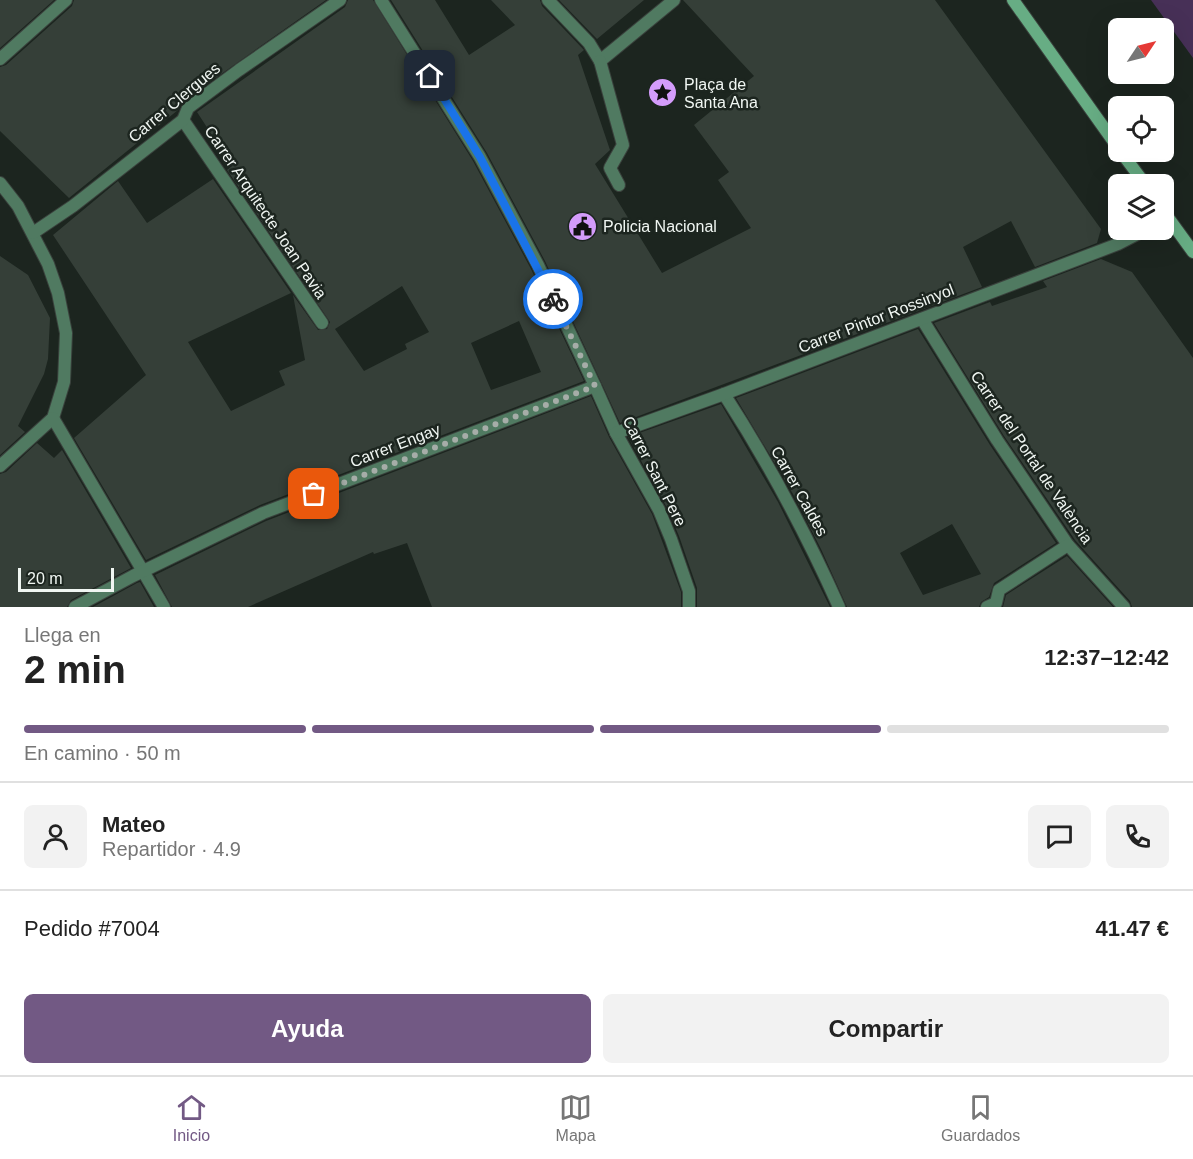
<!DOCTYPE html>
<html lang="es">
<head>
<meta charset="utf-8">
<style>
  :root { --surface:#fff; --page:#f2f2f2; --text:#222; --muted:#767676; --line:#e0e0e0; --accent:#725984 }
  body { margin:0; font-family:Arial,sans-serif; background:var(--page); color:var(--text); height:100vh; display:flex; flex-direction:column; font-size:22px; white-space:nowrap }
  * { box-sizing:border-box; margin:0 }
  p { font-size:20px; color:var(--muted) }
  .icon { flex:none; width:33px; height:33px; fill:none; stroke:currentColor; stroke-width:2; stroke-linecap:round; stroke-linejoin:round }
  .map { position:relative; height:607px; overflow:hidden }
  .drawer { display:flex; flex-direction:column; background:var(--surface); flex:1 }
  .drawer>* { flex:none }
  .needle { width:39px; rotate:55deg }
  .controls { position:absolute; left:1108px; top:18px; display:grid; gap:12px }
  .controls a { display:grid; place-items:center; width:66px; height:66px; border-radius:9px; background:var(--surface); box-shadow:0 6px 24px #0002; font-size:30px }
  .scale { position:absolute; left:18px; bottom:15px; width:96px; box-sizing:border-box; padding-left:6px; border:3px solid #f0f6f2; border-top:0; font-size:16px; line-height:21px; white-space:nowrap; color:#f0f6f2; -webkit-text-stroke:4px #1c251f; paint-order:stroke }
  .pin { position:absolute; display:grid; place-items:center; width:51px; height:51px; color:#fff; margin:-26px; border-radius:12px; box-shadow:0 3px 9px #0006 }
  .courier { position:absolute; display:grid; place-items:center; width:60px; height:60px; margin:-30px; border:4px solid #1a73e8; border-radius:50%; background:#fff; color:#222; box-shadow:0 2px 8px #0007 }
  .headline em { font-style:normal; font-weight:700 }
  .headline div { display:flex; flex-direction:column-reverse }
  .headline { display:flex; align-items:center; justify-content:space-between; height:102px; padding:0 24px }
  h1 { font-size:39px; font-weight:700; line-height:45px }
  .bar { display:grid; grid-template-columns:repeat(4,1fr); gap:9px 6px; align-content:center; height:72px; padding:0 24px }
  .bar i { height:8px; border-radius:4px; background:var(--line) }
  .bar .on { background:var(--accent) }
  .bar p { grid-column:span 4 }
  .line { display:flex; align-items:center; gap:15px; padding:0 24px; border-top:2px solid var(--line) }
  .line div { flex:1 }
  .round { display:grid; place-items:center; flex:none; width:63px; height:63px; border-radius:9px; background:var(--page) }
  .cta { display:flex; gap:12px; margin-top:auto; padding:12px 24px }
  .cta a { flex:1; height:69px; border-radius:9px; background:var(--accent); color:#fff; font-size:24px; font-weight:700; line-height:69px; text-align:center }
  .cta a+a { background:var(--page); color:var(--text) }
  .menu { display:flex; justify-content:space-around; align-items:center; height:84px; border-top:2px solid var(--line); background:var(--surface); font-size:16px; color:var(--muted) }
  .menu a { display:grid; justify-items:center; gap:3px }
  .menu .on { color:var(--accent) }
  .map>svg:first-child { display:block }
  .green { fill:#473057 }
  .building { fill:#353f38; fill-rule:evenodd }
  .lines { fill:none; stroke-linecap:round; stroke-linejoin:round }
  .lane-casing { stroke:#3a423d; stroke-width:14 }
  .street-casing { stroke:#3a423d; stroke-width:14 }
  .secondary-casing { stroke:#3a423d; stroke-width:14 }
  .lane { stroke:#507a61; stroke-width:12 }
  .street { stroke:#507a61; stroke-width:12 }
  .secondary { stroke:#67ad84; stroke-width:12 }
  .done { stroke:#a6ada8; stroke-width:6; stroke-dasharray:0 10.8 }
  .route { stroke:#1a73e8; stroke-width:8 }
  .labels { text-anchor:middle; stroke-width:5; stroke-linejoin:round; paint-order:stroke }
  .poi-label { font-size:16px; fill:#f0f6f2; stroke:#1c251f; text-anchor:start }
  .street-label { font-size:16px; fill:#f0f6f2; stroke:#1c251f }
</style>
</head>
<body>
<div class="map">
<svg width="1193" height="607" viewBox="0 0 1193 607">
  <rect width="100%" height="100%" fill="#1c251f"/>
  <path class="green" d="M1151,0H1193V58Z"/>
  <g class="building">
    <path d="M0,0H54L0,48Z"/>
    <path d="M74,0H326L183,101L178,110L69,198L0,131V67L6,65L72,6Z"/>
    <path d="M348,0H373L473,161L531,269L584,381L260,505L146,560L74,438L146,375L53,235L118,181L147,223L213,179L291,293L188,342L231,411L285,385L279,371L305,360L293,295L318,330L327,329L330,322L227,170L232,166L197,112L345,7ZM402,286L429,332L405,344L407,349L364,371L335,329ZM519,321L541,372L491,390L471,343Z"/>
    <path d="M391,0H435L469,55L515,25L491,0H540L542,6L584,50L578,55L610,150L595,164L662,273L751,228L718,180L729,172L694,125L754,76L683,0H935L1101,229L1097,243L1035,267L1011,221L963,247L982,287L620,423L545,261L487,153Z"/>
    <path d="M559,0H644L597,39Z"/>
    <path d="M0,256L28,275L50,318L48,359L44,374L18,426L25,432L0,455Z"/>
    <path d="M1101,259L1132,272L1193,358V607H1132L1130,601L1075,540L1004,436L934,323L990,302L992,306L1047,287L1043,281Z"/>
    <path d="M918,329L990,445L1056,543L994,583L989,597L981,602L979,607H847L821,549L793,494L736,398ZM952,524L981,574L923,595L900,553Z"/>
    <path d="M591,396L609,437L652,514L681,592V607H432L407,543L374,554L373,552L248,607H172L155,575L266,521Z"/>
    <path d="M721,404L778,502L830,607H697V588L679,536L666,506L628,437Z"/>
    <path d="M37,443L54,458L62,450L131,568L71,600L67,607H0V474L6,472Z"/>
    <path d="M1067,556L1113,607H1003L1006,595Z"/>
    <path d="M140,582L154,607H93L137,583Z"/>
  </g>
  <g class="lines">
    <defs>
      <g id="lane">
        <path d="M0,59L66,0"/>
        <path d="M595,386L616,433L659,510L671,539L689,591V607"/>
      </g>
      <g id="street">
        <path d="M548,0L589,43L600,61L674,0"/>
        <path d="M600,61L623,145L610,168L619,185"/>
        <path d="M183,120L322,323"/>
        <path d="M0,183L18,206L48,264L58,293L66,333L64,382L53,418L0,466"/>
        <path d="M33,233L73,206L183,120L188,108L239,70L340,0"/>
        <path d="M922,319L997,440L1068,545L1124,607"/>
        <path d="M724,394C768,462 806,533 839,607"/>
        <path d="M53,418L164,607"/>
        <path d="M616,433L724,394L1118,244L1145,230"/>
        <path d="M75,607L133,576L263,513L595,386L538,265L480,157L381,0"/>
        <path d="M987,607L996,603L999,590L1068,545"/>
      </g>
      <g id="secondary">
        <path d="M1013,0L1119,149"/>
        <path d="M1121,152L1145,184"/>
        <path d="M1164,212L1193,252"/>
      </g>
    </defs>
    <use href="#lane" class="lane-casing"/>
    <use href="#street" class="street-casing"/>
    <use href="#secondary" class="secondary-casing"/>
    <use href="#lane" class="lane"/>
    <use href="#street" class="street"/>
    <use href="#secondary" class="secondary"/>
  </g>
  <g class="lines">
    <path class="done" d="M314,494L595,386L553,299"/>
    <path class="route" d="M430,76L480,157L553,299"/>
  </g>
  <defs>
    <symbol id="sight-disc" viewBox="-11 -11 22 22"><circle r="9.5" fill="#d49cfb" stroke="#1c251f"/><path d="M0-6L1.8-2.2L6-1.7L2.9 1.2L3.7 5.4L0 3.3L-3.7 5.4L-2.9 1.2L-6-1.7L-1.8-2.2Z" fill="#111"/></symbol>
    <symbol id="civic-disc" viewBox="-11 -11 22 22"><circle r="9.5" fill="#d49cfb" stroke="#1c251f"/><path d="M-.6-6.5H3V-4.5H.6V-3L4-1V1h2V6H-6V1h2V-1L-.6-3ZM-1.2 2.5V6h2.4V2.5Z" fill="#111"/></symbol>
  </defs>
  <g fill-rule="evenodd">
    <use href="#sight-disc" x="646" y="76" width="33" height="33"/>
    <use href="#civic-disc" x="566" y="210" width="33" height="33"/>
  </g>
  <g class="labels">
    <g class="poi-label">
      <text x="684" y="90">Plaça de<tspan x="684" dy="18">Santa Ana</tspan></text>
      <text x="603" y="232">Policia Nacional</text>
    </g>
    <g class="street-label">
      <text transform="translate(174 102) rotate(-40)" y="6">Carrer Clergues</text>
      <text transform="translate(266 212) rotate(56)" y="6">Carrer Arquitecte Joan Pavia</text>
      <text transform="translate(876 318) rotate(-21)" y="6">Carrer Pintor Rossinyol</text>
      <text transform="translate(395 445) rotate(-21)" y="6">Carrer Engay</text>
      <text transform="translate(1032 457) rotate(56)" y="6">Carrer del Portal de València</text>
      <text transform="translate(655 471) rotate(63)" y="6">Carrer Sant Pere</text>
      <text transform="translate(800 491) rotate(61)" y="6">Carrer Caldes</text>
    </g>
  </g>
</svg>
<div class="controls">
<a><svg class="needle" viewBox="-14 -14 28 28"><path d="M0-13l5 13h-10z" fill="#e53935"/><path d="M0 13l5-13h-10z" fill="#767676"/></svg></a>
<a><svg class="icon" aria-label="locate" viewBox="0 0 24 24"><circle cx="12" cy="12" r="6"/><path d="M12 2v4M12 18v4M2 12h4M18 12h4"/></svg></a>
<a><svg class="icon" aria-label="layers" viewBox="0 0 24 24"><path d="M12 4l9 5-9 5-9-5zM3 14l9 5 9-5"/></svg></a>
</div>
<div class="scale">20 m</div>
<div class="pin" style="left:314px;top:494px;background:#ea580c"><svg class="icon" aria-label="bag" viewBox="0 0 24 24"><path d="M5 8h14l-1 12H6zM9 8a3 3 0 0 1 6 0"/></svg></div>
<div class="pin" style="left:430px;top:76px;background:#1f2937"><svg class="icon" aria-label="home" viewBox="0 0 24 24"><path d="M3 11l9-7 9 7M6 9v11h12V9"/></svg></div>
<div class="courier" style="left:553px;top:299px"><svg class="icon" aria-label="bike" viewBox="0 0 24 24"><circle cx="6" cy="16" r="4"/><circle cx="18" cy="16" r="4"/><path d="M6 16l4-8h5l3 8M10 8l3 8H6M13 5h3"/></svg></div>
</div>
<section class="drawer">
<div class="headline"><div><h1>2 min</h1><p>Llega en</p></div><em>12:37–12:42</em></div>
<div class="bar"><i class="on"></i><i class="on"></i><i class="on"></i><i></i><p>En camino · 50 m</p></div>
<div class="line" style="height:108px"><a class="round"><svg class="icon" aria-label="person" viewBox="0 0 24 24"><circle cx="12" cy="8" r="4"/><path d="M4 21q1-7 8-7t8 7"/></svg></a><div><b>Mateo</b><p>Repartidor · 4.9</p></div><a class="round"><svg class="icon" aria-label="chat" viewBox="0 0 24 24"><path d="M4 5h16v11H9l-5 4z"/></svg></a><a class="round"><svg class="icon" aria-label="phone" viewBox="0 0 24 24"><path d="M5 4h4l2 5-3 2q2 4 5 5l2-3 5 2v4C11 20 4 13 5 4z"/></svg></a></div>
<div class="line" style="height:78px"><div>Pedido #7004</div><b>41.47 €</b></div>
<div class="cta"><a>Ayuda</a><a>Compartir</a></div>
</section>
<nav class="menu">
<a class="on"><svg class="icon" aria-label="home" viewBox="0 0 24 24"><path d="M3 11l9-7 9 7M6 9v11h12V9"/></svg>Inicio</a>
<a><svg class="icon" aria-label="map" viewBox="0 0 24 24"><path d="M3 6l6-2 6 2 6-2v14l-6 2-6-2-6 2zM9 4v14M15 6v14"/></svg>Mapa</a>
<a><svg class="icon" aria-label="saved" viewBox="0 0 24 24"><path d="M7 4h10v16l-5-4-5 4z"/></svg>Guardados</a>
</nav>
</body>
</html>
